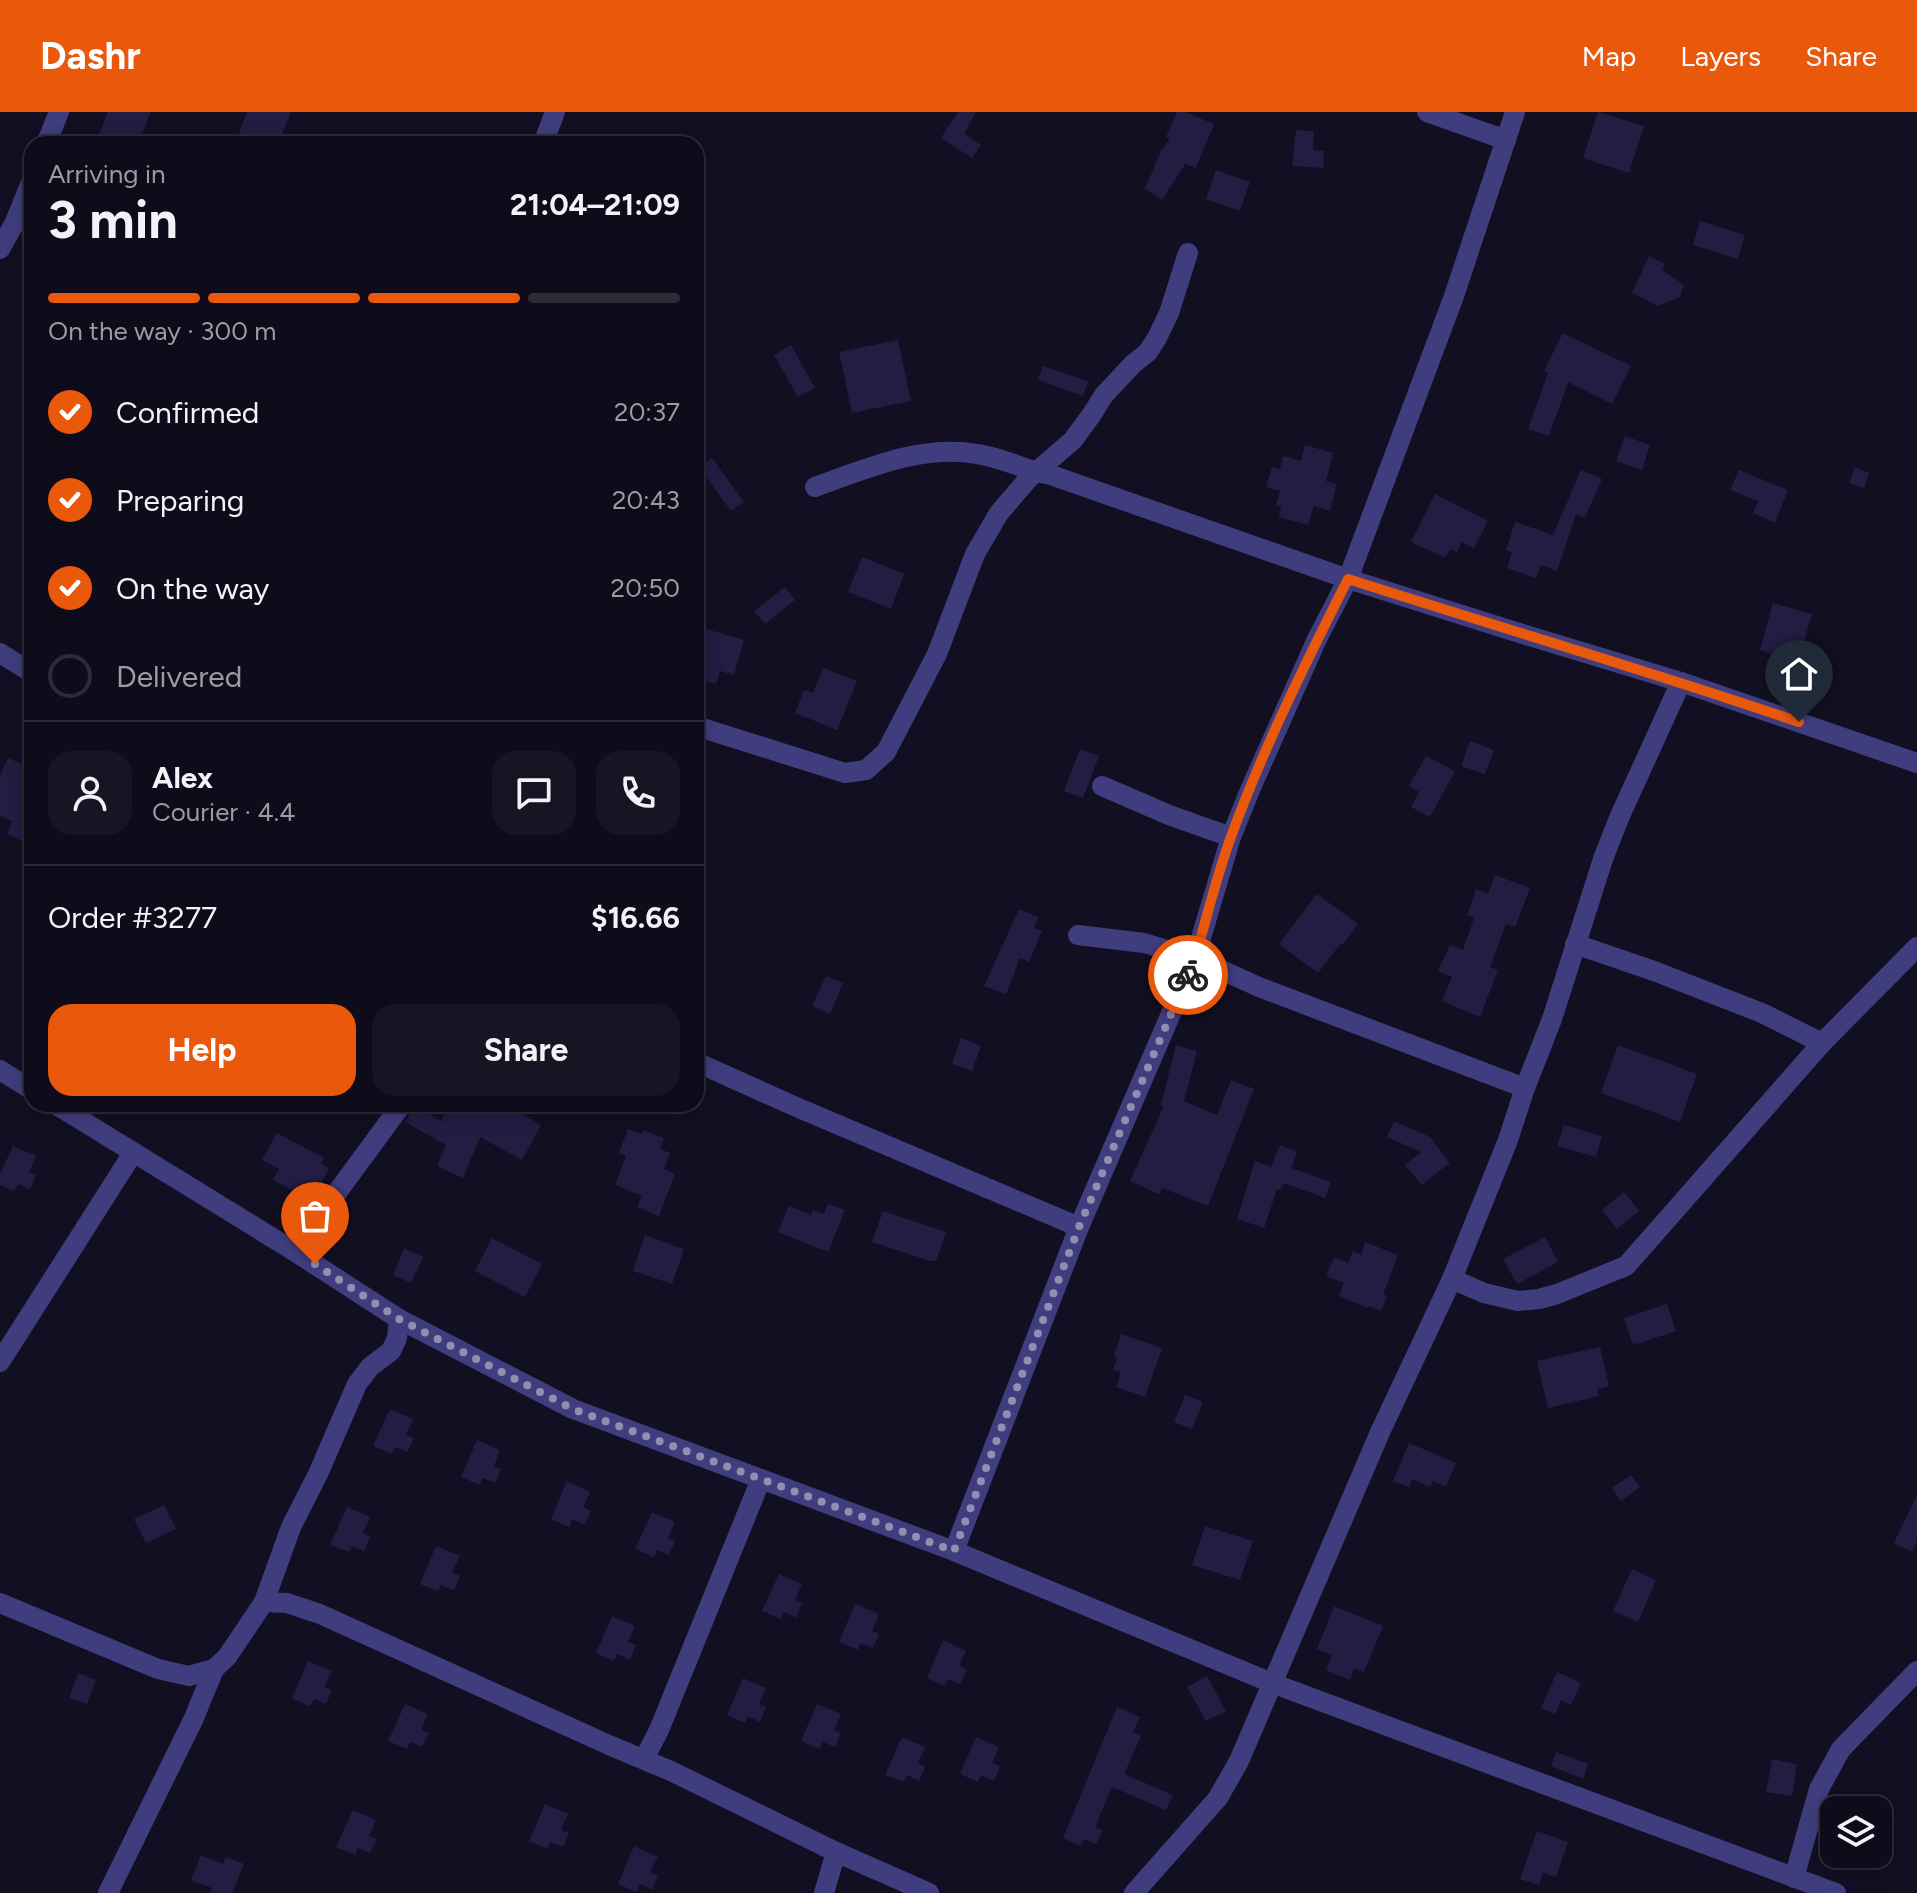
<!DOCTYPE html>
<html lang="en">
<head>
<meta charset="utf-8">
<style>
  :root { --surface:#0e0b1a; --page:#171423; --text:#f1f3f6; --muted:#9b9ba2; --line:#2e2b39; --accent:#ea580c }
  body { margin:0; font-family:Figtree,sans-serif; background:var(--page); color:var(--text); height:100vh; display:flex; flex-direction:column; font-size:30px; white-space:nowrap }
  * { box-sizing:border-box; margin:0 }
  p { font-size:26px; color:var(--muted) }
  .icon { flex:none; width:44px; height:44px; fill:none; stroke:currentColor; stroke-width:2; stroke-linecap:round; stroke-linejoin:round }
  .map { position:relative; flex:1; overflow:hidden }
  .panel { position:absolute; left:24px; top:24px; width:680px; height:976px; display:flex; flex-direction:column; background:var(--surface); border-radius:24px; box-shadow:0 4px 20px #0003,0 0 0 2px var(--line) }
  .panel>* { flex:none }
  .controls { position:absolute; left:1820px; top:1684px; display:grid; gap:16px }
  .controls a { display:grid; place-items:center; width:72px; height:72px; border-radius:16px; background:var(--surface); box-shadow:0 4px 20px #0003,0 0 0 2px var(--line); font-size:40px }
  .pin { position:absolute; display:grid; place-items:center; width:68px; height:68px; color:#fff; margin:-82px -34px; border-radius:50% 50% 50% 0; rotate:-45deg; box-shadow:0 0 8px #0007 }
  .pin .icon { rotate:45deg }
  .courier { position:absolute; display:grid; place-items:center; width:80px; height:80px; margin:-40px; border:6px solid #ea580c; border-radius:50%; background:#fff; color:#222; box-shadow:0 2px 10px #0007 }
  .head em { font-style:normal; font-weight:700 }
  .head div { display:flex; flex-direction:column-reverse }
  .head { display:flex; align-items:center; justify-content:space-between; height:136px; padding:0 24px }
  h1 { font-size:52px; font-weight:700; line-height:60px }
  .bar { display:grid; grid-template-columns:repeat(4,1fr); gap:12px 8px; align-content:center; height:96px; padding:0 24px }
  .bar i { height:10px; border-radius:6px; background:var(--line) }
  .bar .on { background:var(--accent) }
  .bar p { grid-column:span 4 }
  .line { display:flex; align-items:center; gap:20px; padding:0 24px; border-top:2px solid var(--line) }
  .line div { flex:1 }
  .round { display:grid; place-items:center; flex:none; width:84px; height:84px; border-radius:24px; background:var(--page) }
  ol { padding:0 24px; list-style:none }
  li { display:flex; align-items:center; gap:24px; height:88px }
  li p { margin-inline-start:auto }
  li .icon { padding:8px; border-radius:50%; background:var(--accent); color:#fff; stroke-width:4 }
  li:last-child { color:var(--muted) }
  li i { width:44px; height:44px; border:4px solid var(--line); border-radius:50% }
  .button { display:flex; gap:16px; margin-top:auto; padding:16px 24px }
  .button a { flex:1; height:92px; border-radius:24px; background:var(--accent); color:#fff; font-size:32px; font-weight:700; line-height:92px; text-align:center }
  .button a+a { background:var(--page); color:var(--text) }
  header { display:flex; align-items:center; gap:48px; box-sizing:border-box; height:112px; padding:0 40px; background:var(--accent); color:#fff }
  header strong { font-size:38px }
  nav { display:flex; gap:44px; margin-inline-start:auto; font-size:28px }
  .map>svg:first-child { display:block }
  .building { fill:#241c42 }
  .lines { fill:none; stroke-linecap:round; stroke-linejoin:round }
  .minor { stroke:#403d7e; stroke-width:20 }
  .tertiary { stroke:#403d7e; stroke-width:20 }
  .done { stroke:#938eb0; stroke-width:8; stroke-dasharray:0 14.4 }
  .route { stroke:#ea580c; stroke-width:10 }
</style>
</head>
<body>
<header>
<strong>Dashr</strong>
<nav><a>Map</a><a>Layers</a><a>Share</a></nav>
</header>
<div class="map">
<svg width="1917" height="1781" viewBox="0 0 1917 1781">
  <rect width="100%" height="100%" fill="#120f22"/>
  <g class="building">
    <path d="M108,0H151L138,32H95Z"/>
    <path d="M247,0H291L278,32H235Z"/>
    <path d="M958,0H976L964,22L981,33L972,46L941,26Z"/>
    <path d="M1177,0H1185L1214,12L1196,56L1185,52L1162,88L1145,77L1160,41L1170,26L1166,25Z"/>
    <path d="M1598,0L1644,14L1629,61L1583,46Z"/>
    <path d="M1296,18L1314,19L1313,38L1324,39L1323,56L1292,54Z"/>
    <path d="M1216,58L1250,70L1240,99L1206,87Z"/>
    <path d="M1700,109L1745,123L1738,147L1693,133Z"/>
    <path d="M1649,144L1665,152L1662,158L1684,173L1680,185L1658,194L1632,181Z"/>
    <path d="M1563,221L1631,254L1612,292L1568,270L1549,324L1528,317L1548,261L1544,259Z"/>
    <path d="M898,228L911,289L852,301L839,240Z"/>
    <path d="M791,233L815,276L798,285L774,243Z"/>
    <path d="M1043,254L1088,269L1083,284L1038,268Z"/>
    <path d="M1625,324L1650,333L1642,358L1616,349Z"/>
    <path d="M1305,333L1333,341L1326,369L1337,372L1330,399L1314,394L1308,413L1279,405L1281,394L1276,393L1280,379L1266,375L1272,355L1280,357L1283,344L1301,349Z"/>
    <path d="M712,346L744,390L731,399L699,355Z"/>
    <path d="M1855,355L1869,361L1864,376L1849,371Z"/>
    <path d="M1581,358L1602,367L1585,406L1576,402L1557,459L1541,453L1536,466L1507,456L1512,440L1506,438L1515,410L1553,423Z"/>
    <path d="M1739,358L1788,378L1775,411L1753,401L1758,389L1730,378Z"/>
    <path d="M1435,382L1488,409L1474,436L1462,430L1457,440L1450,437L1445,446L1411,430Z"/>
    <path d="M862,445L904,462L891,497L848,480Z"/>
    <path d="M785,475L795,488L765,512L754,499Z"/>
    <path d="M1773,491L1812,502L1798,551L1760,538Z"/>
    <path d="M696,514L744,528L734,563L720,559L716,572L696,566Z"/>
    <path d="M823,556L857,569L837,618L795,601L804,578L813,581Z"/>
    <path d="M1470,629L1494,638L1485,662L1461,654Z"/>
    <path d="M1080,637L1099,644L1083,686L1064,679Z"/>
    <path d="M1426,644L1455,659L1430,705L1411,695L1419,680L1409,674Z"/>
    <path d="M8,646L32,656V734L7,722L12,709L0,704V663Z"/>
    <path d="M1495,763L1530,776L1515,815L1506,812L1490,855L1498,858L1480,905L1442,889L1452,865L1438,859L1450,833L1463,838L1474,806L1467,803L1476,777L1488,782Z"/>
    <path d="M1317,782L1358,812L1343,832L1341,831L1318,861L1279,832Z"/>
    <path d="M1019,797L1038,805L1034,816L1042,819L1029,850L1020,846L1006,882L984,874Z"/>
    <path d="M826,864L843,871L830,902L812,894Z"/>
    <path d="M961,926L981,934L972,959L952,952Z"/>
    <path d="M1176,933L1197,939L1184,989L1217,1003L1231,968L1254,977L1208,1094L1162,1076L1159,1082L1130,1069L1164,994L1161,993Z"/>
    <path d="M1618,933L1697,962L1680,1010L1601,981Z"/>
    <path d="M449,992H503L541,1013L522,1048L480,1025L463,1066L437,1054L446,1033L405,1010L415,994L441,1009Z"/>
    <path d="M1394,1009L1430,1025L1451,1053L1448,1052L1422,1073L1405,1053L1421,1040L1387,1025Z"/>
    <path d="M1564,1013L1602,1024L1596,1045L1557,1034Z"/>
    <path d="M628,1017L641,1022L643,1018L664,1026L660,1037L670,1041L664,1057L675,1062L659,1104L637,1095L642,1084L615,1073L626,1044L619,1041Z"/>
    <path d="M277,1021L324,1046L321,1052L329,1056L320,1073L314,1070L307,1082L295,1075L294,1079L273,1068L279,1057L262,1048Z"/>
    <path d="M1280,1033L1297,1040L1291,1056L1331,1070L1325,1086L1284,1071L1281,1078L1277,1077L1264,1116L1237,1107L1255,1049L1271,1055Z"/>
    <path d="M13,1034L36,1044L29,1060L36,1063L30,1077L18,1072L14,1079L0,1073V1062Z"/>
    <path d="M1624,1080L1639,1099L1617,1117L1602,1098Z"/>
    <path d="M828,1092L845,1098L828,1140L778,1120L789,1094L811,1103L813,1098L824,1102Z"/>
    <path d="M883,1099L946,1120L936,1149H930L872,1130Z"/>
    <path d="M645,1123L684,1137L672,1172L633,1159Z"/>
    <path d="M1545,1125L1558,1150L1517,1172L1503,1147Z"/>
    <path d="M492,1126L542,1152L525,1185L475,1159Z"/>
    <path d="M1365,1130L1398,1143L1383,1183L1387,1184L1381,1199L1368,1194V1196L1339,1184L1344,1171L1326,1164L1334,1145L1348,1151L1353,1139L1361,1143Z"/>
    <path d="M404,1136L423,1145L411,1171L393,1163Z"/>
    <path d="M1667,1192L1676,1219L1633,1233L1624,1206Z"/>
    <path d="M1121,1222L1162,1236L1145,1285L1116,1275L1121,1260L1113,1258L1117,1245L1114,1244Z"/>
    <path d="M1600,1235L1609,1274L1597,1277L1599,1284L1548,1296L1537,1249Z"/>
    <path d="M1185,1283L1203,1290L1192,1317L1174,1310Z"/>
    <path d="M390,1297L413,1307L406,1323L414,1326L407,1340L395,1335L392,1342L373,1334Z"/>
    <path d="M477,1328L500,1338L494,1354L501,1357L495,1371L482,1366L480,1373L461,1365Z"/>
    <path d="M1409,1331L1456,1351L1446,1375L1433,1369L1430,1375L1412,1367L1409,1375L1393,1369Z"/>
    <path d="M1631,1363L1640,1375L1621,1389L1612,1376Z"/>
    <path d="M567,1369L590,1380L583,1395L591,1399L584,1413L572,1407L569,1415L551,1407Z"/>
    <path d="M1917,1383V1429L1912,1440L1894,1431Z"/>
    <path d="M164,1393L176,1417L146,1431L134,1407Z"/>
    <path d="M347,1395L370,1405L363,1421L370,1425L364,1439L352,1434L349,1440L330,1433Z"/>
    <path d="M652,1400L675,1410L668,1426L675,1429L669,1443L657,1438L654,1445L635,1437Z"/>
    <path d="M1205,1414L1253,1429L1240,1468L1192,1453Z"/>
    <path d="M436,1434L460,1444L452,1460L460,1464L454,1478L441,1473L438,1479L420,1472Z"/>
    <path d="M1632,1457L1656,1468L1638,1510L1613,1499Z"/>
    <path d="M779,1462L802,1472L795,1488L802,1491L796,1506L784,1500L781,1507L762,1499Z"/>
    <path d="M855,1492L879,1502L872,1519L879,1522L873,1536L860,1531L858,1538L839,1530Z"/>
    <path d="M1334,1494L1383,1514L1364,1560L1354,1557L1350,1568L1326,1558L1332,1543L1317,1537Z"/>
    <path d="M612,1504L635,1514L628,1530L636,1533L630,1548L617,1542L614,1549L596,1541Z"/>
    <path d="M943,1528L966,1539L959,1554L967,1558L960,1572L948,1567L945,1574L927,1566Z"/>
    <path d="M308,1549L332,1559L324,1575L332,1578L326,1592L314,1587L310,1594L292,1586Z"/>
    <path d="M1557,1560L1581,1571L1571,1593L1561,1588L1555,1602L1541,1596Z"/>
    <path d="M78,1561L96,1568L87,1592L69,1586Z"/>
    <path d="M1207,1564L1226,1599L1206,1609L1187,1575Z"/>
    <path d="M743,1566L766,1576L759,1592L766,1595L760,1610L748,1604L745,1611L727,1603Z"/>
    <path d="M405,1592L428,1602L421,1618L429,1621L422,1635L410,1630L407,1637L388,1629Z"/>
    <path d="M817,1592L841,1602L834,1618L841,1621L835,1635L823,1630L819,1637L801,1629Z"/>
    <path d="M1117,1595L1140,1605L1133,1620L1141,1624L1124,1662L1173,1683L1166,1698L1112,1675L1095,1715L1103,1718L1096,1732L1084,1727L1081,1734L1063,1726Z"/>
    <path d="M902,1625L925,1635L918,1651L925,1655L919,1669L907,1663L904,1670L885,1663Z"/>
    <path d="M976,1625L999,1635L992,1651L1000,1654L994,1669L981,1663L978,1670L960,1662Z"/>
    <path d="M1556,1640L1588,1652L1583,1667L1551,1654Z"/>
    <path d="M1772,1647L1797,1652L1792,1684L1766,1680Z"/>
    <path d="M545,1692L568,1702L561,1718L569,1721L563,1735L550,1730L547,1737L529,1729Z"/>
    <path d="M353,1698L376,1708L369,1724L377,1727L370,1741L358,1736L355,1743L336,1735Z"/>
    <path d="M1537,1719L1568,1730L1556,1765L1543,1761L1539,1773L1520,1767Z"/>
    <path d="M634,1734L658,1745L650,1760L658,1764L652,1778L640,1772L636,1780L618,1772Z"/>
    <path d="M201,1743L223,1752L226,1745L244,1752L232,1781H210L212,1776L191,1768Z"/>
  </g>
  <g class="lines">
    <g class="minor">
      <path d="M1427,0L1506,28"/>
      <path d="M543,32L555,0"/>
      <path d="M815,375C866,357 922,332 977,342C997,345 1017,353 1036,360L1073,328L1092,302L1104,283L1133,252L1148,240L1157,226L1169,201L1188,141"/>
      <path d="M0,541L32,561"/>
      <path d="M696,614L845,661L866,658L886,640L937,542L975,442L999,401L1029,366L1036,360L1051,363L1348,467L1513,519L1681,570L1917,651"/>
      <path d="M1102,674L1169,703L1231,725"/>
      <path d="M1078,823L1144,831L1195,846L1259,875L1525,976"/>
      <path d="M1575,832L1654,859L1762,901L1822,931"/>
      <path d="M696,950L794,994L1079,1115"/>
      <path d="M0,958L32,978"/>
      <path d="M55,992L294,1139L399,1207L573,1297L954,1439L1272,1571L1836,1781"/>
      <path d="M294,1139L402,992"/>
      <path d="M1452,1167L1484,1181L1518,1189L1539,1187L1557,1182L1626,1154L1822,931L1917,835"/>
      <path d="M0,1250L133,1041"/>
      <path d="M954,1439L1079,1115L1195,846L1231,725L1250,678L1317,527L1348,467L1454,184L1515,0"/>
      <path d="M264,1490L287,1491L320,1502L609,1633L673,1660L836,1740L929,1781"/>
      <path d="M0,1491L158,1557L189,1564L214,1557L227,1545L264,1490L291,1415L318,1362L357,1272L370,1255L391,1239L397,1226L399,1207"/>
      <path d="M644,1647L659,1618L761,1367"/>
      <path d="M1794,1766L1819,1677L1841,1637L1917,1559"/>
      <path d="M108,1781L194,1606L214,1557"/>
      <path d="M824,1781L836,1740"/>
      <path d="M1134,1781L1218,1686L1239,1649L1381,1318L1452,1167L1508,1028L1525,976L1552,907L1603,747L1619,706L1681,570"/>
    </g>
    <g class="tertiary">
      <path d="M46,32L59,0"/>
      <path d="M0,137L14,112L32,68"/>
    </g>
  </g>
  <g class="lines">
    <path class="done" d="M315,1152L399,1207L573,1297L954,1439L1079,1115L1188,863"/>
    <path class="route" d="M1188,863L1195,846C1207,805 1217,762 1232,722C1264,635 1306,550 1348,467C1498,515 1650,559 1799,610"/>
  </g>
</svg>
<div class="controls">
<a><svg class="icon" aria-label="layers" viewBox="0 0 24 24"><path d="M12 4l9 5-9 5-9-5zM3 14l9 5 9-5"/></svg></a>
</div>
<div class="pin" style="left:315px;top:1152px;background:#ea580c"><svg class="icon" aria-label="bag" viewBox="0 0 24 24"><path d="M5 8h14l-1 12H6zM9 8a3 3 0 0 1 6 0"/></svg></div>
<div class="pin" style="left:1799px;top:610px;background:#1f2937"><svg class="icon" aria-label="home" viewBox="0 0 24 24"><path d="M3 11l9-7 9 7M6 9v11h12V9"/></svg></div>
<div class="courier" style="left:1188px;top:863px"><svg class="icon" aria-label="bike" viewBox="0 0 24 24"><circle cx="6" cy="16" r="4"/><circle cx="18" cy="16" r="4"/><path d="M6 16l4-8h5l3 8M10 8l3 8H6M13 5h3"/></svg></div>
<section class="panel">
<div class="head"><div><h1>3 min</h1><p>Arriving in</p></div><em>21:04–21:09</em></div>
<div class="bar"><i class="on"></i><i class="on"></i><i class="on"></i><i></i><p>On the way · 300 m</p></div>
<ol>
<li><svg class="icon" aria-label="check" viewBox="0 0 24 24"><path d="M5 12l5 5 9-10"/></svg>Confirmed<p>20:37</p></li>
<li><svg class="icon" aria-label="check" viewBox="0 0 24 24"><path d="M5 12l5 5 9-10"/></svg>Preparing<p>20:43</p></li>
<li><svg class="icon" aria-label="check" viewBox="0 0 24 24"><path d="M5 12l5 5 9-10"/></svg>On the way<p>20:50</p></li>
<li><i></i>Delivered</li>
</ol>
<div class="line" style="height:144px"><a class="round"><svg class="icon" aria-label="person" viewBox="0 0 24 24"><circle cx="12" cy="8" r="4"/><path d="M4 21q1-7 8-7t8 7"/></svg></a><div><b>Alex</b><p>Courier · 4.4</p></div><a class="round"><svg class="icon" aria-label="chat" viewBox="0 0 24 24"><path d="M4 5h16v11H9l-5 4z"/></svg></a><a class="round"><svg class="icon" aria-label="phone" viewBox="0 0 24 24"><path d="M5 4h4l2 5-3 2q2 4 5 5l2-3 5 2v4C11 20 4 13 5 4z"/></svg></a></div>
<div class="line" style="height:104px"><div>Order #3277</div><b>$16.66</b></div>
<div class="button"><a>Help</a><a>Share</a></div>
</section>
</div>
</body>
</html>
